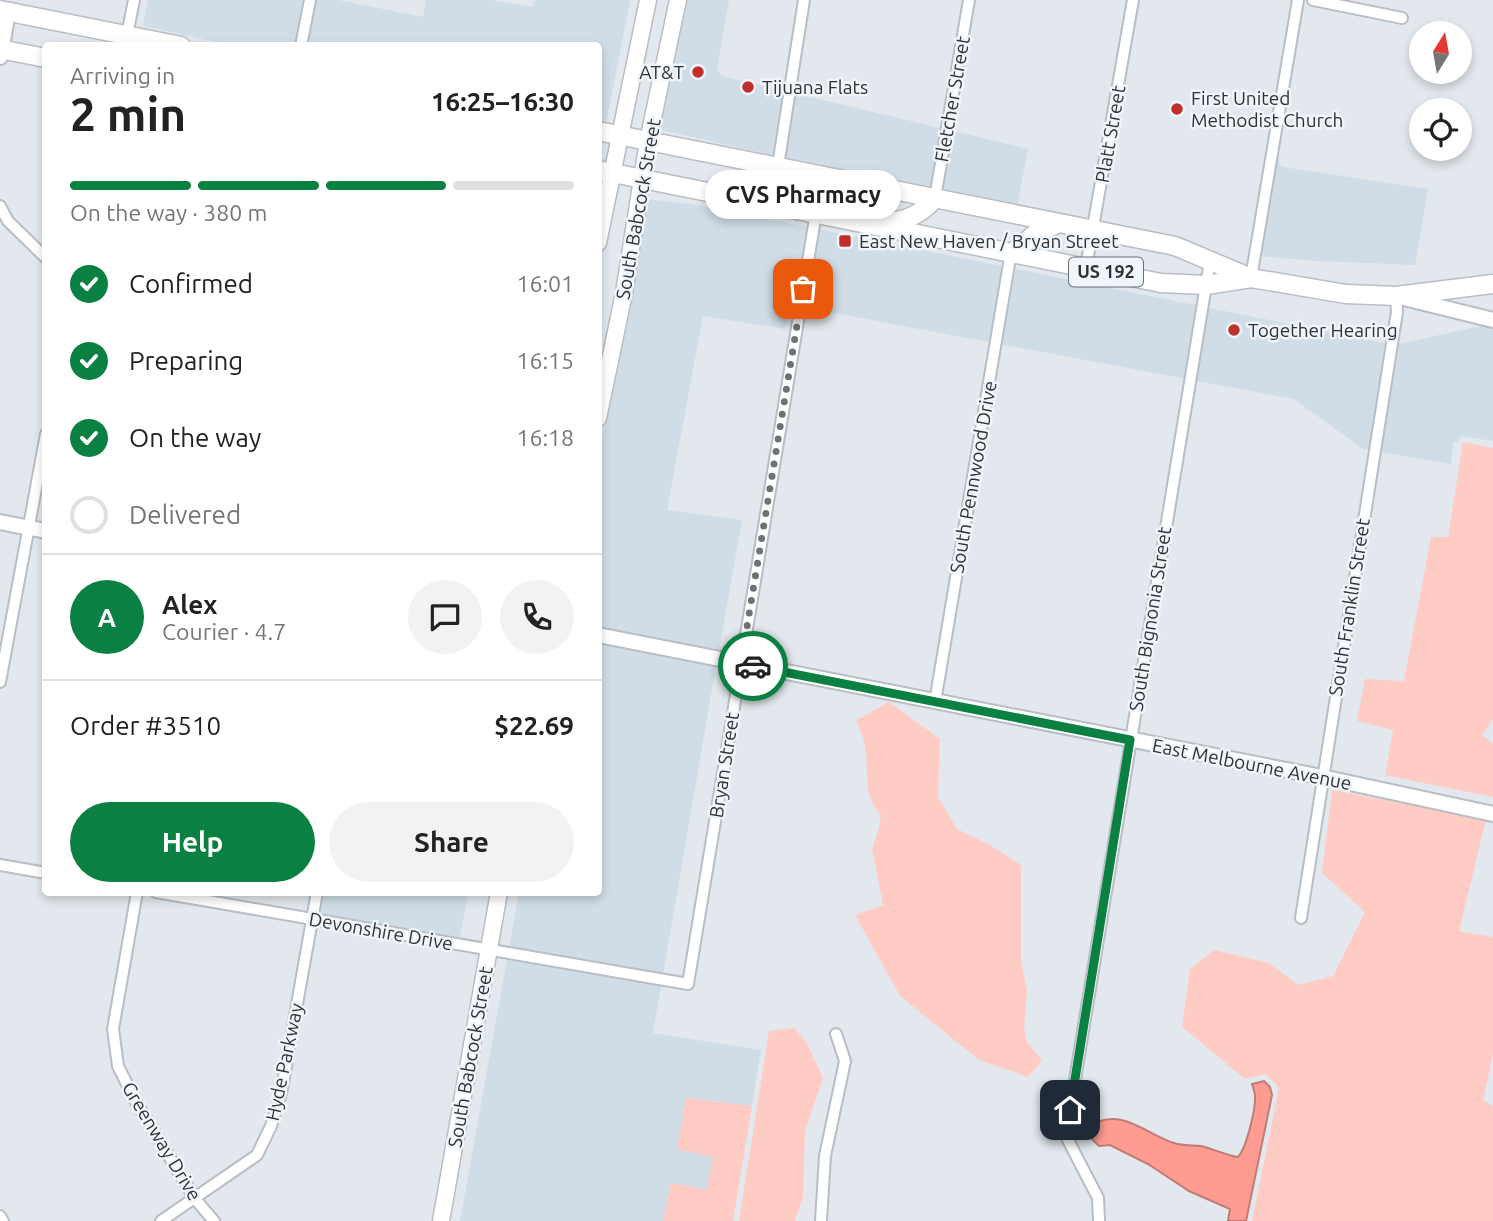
<!DOCTYPE html>
<html lang="en">
<head>
<meta charset="utf-8">
<style>
  :root { --surface:#fff; --page:#f2f2f2; --text:#222; --muted:#767676; --line:#e0e0e0; --accent:#0b8043 }
  body { margin:0; font-family:Ubuntu,sans-serif; background:var(--page); color:var(--text); height:100vh; display:flex; flex-direction:column; font-size:26px; white-space:nowrap }
  * { box-sizing:border-box; margin:0 }
  p { font-size:23px; color:var(--muted) }
  .icon { flex:none; width:38px; height:38px; fill:none; stroke:currentColor; stroke-width:2; stroke-linecap:round; stroke-linejoin:round }
  .map { position:relative; flex:1; overflow:hidden }
  .details { position:absolute; left:42px; top:42px; width:560px; height:854px; display:flex; flex-direction:column; background:var(--surface); border-radius:7px; box-shadow:0 4px 10px #0003 }
  .details>* { flex:none }
  .needle { width:46px; rotate:11deg }
  .controls { position:absolute; left:1409px; top:21px; display:grid; gap:14px }
  .controls a { display:grid; place-items:center; width:63px; height:63px; border-radius:50%; background:var(--surface); box-shadow:0 4px 10px #0003; font-size:35px }
  .pin { position:absolute; display:grid; place-items:center; width:60px; height:60px; color:#fff; margin:-30px; border-radius:14px; box-shadow:0 4px 10px #0006 }
  .courier { position:absolute; display:grid; place-items:center; width:70px; height:70px; margin:-35px; border:5px solid #0b8043; border-radius:50%; background:#fff; color:#222; box-shadow:0 2px 9px #0007 }
  .bubble { position:absolute; height:49px; border-radius:24px; background:var(--surface); box-shadow:0 4px 10px #0003; font-size:23px; font-weight:600; line-height:49px; text-align:center }
  .overview em { font-style:normal; font-weight:600 }
  .overview div { display:flex; flex-direction:column-reverse }
  .overview { display:flex; align-items:center; justify-content:space-between; height:119px; padding:0 28px }
  h1 { font-size:46px; font-weight:600; line-height:52px }
  .bar { display:grid; grid-template-columns:repeat(4,1fr); gap:10px 7px; align-content:center; height:84px; padding:0 28px }
  .bar i { height:9px; border-radius:5px; background:var(--line) }
  .bar .current { background:var(--accent) }
  .bar p { grid-column:span 4 }
  .line { display:flex; align-items:center; gap:18px; padding:0 28px; border-top:2px solid var(--line) }
  .line div { flex:1 }
  .round { display:grid; place-items:center; flex:none; width:74px; height:74px; border-radius:37px; background:var(--page) }
  ol { padding:0 28px; list-style:none }
  li { display:flex; align-items:center; gap:21px; height:77px }
  li p { margin-inline-start:auto }
  li .icon { padding:7px; border-radius:50%; background:var(--accent); color:#fff; stroke-width:4 }
  li:last-child { color:var(--muted) }
  li i { width:38px; height:38px; border:4px solid var(--line); border-radius:50% }
  .action { display:flex; gap:14px; margin-top:auto; padding:14px 28px }
  .action a { flex:1; height:80px; border-radius:42px; background:var(--accent); color:#fff; font-size:28px; font-weight:600; line-height:80px; text-align:center }
  .action a+a { background:var(--page); color:var(--text) }
  .map>svg:first-child { display:block }
  .built { fill:#d0dde6 }
  .green { fill:#ffccc5 }
  .water { fill:#fe9c91; stroke:#c07c75; stroke-width:2 }
  .lines { fill:none; stroke-linecap:round; stroke-linejoin:round }
  .minor-casing { stroke:#b8bec3; stroke-width:14 }
  .tertiary-casing { stroke:#b8bec3; stroke-width:18 }
  .secondary-casing { stroke:#b8bec3; stroke-width:19 }
  .primary-casing { stroke:#b8bec3; stroke-width:21 }
  .minor { stroke:#fff; stroke-width:10 }
  .tertiary { stroke:#fff; stroke-width:14 }
  .secondary { stroke:#fff; stroke-width:16 }
  .primary { stroke:#fff; stroke-width:18 }
  .done { stroke:#6e7275; stroke-width:7; stroke-dasharray:0 12.6 }
  .route { stroke:#0b8043; stroke-width:9 }
  .poi-dot { fill:#bf302c; stroke:#eff5fa; stroke-width:2.5 }
  .labels { text-anchor:middle; stroke-width:5; stroke-linejoin:round; paint-order:stroke }
  .shield { fill:#eff5fa; stroke:#696c6f; stroke-width:2 }
  .shield-label { font-size:18px; font-weight:bold; fill:#303234 }
  .poi-label { font-size:19px; fill:#303234; stroke:#eff5fa; text-anchor:start }
  .street-label { font-size:19px; fill:#303234; stroke:#eff5fa }
</style>
</head>
<body>
<div class="map">
<svg width="1493" height="1221" viewBox="0 0 1493 1221">
  <rect width="100%" height="100%" fill="#e2e8ed"/>
  <g class="built">
    <path d="M148,0H338L423,17L426,0H491L532,7L535,0H630L606,124L599,122L598,46H235L143,26Z"/>
    <path d="M685,0H729L717,69L722,76L1028,149L1017,207L847,172L657,129Z"/>
    <path d="M1270,154L1279,155V164L1283,167L1428,189L1415,265L1317,261L1258,256Z"/>
    <path d="M647,199L698,205L1394,345L1485,325L1493,328V441L1461,436L1457,442H1453L1451,464L1363,449L1294,399L791,305L785,329L703,316L667,510L742,520L719,651L599,628V455L626,317Z"/>
    <path d="M599,643L716,666L653,1033L761,1050L752,1106L686,1098L713,1157L707,1191L671,1183L663,1221H460L519,893L598,892Z"/>
    <path d="M310,893H468L460,937L306,916Z"/>
  </g>
  <g class="green">
    <path d="M1463,442L1493,448V719L1482,735L1493,744V797L1385,775L1393,730L1357,721L1365,679L1404,681L1431,537H1448Z"/>
    <path d="M889,702L940,739L938,797L957,829L990,845L1021,865V959L1027,992L1024,1027L1027,1042L1042,1061L1028,1077L979,1060L900,996L855,915L883,905L872,849L879,828L881,815C861,792 870,774 865,746C864,737 859,728 856,720Z"/>
    <path d="M1332,790L1486,819L1459,931L1493,937V1054L1483,1100L1493,1106V1221H1252L1279,1088L1266,1074L1245,1079L1182,1027L1190,969L1214,950L1269,963L1298,985L1333,976L1365,912L1322,873Z"/>
    <path d="M794,1028L806,1042L823,1078L805,1131L803,1197L795,1221H739L769,1031Z"/>
    <path d="M686,1098L752,1106L733,1221H663L671,1183L707,1190L713,1157L677,1149Z"/>
  </g>
  <path class="water" d="M1264,1081L1270,1087L1272,1095L1246,1221H1228L1230,1209L1189,1191L1148,1164L1110,1145L1099,1146L1091,1138L1092,1125C1121,1107 1146,1134 1174,1143C1182,1146 1192,1145 1201,1146C1214,1149 1225,1155 1238,1157C1246,1149 1256,1109 1255,1096C1255,1092 1253,1088 1252,1084Z"/>
  <g class="lines">
    <defs>
      <g id="minor">
        <path d="M1313,0L1402,18"/>
        <path d="M127,35L134,0"/>
        <path d="M301,46L310,0"/>
        <path d="M778,166L804,0"/>
        <path d="M935,198L969,0"/>
        <path d="M0,206L8,221L46,258"/>
        <path d="M1086,267L1133,0"/>
        <path d="M1251,278L1298,0"/>
        <path d="M0,682L46,434"/>
        <path d="M935,702L1011,252"/>
        <path d="M0,865L46,873"/>
        <path d="M137,892L113,1029L118,1066L136,1102L195,1199L214,1221"/>
        <path d="M156,892L688,984L816,213"/>
        <path d="M1301,918L1397,312L1396,296"/>
        <path d="M0,1216L3,1221"/>
        <path d="M161,1221L257,1155L271,1126L281,1094L317,892"/>
        <path d="M821,1221L825,1156L845,1061L836,1034"/>
        <path d="M1099,1221L1098,1198L1068,1140L1070,1110L1210,261"/>
      </g>
      <g id="tertiary">
        <path d="M0,57L8,12"/>
        <path d="M1404,298L1493,320"/>
        <path d="M0,522L46,531"/>
        <path d="M598,635L1322,777L1493,814"/>
      </g>
      <g id="secondary">
        <path d="M598,243L648,0"/>
        <path d="M598,418L624,293L648,141L678,0"/>
        <path d="M441,1221L499,892"/>
      </g>
      <g id="primary">
        <path d="M0,10L181,46"/>
        <path d="M0,49L46,58"/>
        <path d="M598,131L1175,246L1251,278L1346,294L1396,296L1493,284"/>
        <path d="M598,170L1161,283L1206,285L1251,278"/>
        <path d="M882,223C905,221 920,216 935,198"/>
        <path d="M1013,253L1036,233L1059,223"/>
      </g>
    </defs>
    <use href="#minor" class="minor-casing"/>
    <use href="#tertiary" class="tertiary-casing"/>
    <use href="#secondary" class="secondary-casing"/>
    <use href="#primary" class="primary-casing"/>
    <use href="#minor" class="minor"/>
    <use href="#tertiary" class="tertiary"/>
    <use href="#secondary" class="secondary"/>
    <use href="#primary" class="primary"/>
  </g>
  <g class="lines">
    <path class="done" d="M753,666L741,663L803,289"/>
    <path class="route" d="M753,666L1130,740L1070,1110"/>
  </g>
  <g class="poi-dot">
    <circle cx="698" cy="72" r="7"/>
    <circle cx="748" cy="87" r="7"/>
    <circle cx="1177" cy="109" r="7"/>
    <rect x="838" y="234" width="14" height="14" rx="3.5"/>
    <circle cx="1234" cy="330" r="7"/>
  </g>
  <g class="labels">
    <rect class="shield" x="1069" y="257.5" width="74" height="29" rx="5"/>
    <g class="shield-label">
      <text x="1106" y="278">US 192</text>
    </g>
    <g class="poi-label">
      <text x="684" y="79" text-anchor="end">AT&amp;T</text>
      <text x="762" y="94">Tijuana Flats</text>
      <text x="1191" y="105">First United<tspan x="1191" dy="22">Methodist Church</tspan></text>
      <text x="859" y="248">East New Haven / Bryan Street</text>
      <text x="1248" y="337">Together Hearing</text>
    </g>
    <g class="street-label">
      <text transform="translate(952 99) rotate(-80)" y="7">Fletcher Street</text>
      <text transform="translate(1110 134) rotate(-80)" y="7">Platt Street</text>
      <text transform="translate(638 209) rotate(-80)" y="7">South Babcock Street</text>
      <text transform="translate(973 477) rotate(-80)" y="7">South Pennwood Drive</text>
      <text transform="translate(1349 607) rotate(-81)" y="7">South Franklin Street</text>
      <text transform="translate(1150 619) rotate(-81)" y="7">South Bignonia Street</text>
      <text transform="translate(1252 764) rotate(11)" y="7">East Melbourne Avenue</text>
      <text transform="translate(724 765) rotate(-81)" y="7">Bryan Street</text>
      <text transform="translate(381 931) rotate(10)" y="7">Devonshire Drive</text>
      <text transform="translate(470 1057) rotate(-80)" y="7">South Babcock Street</text>
      <text transform="translate(284 1062) rotate(-78)" y="7">Hyde Parkway</text>
      <text transform="translate(162 1141) rotate(59)" y="7">Greenway Drive</text>
    </g>
  </g>
</svg>
<div class="controls">
<a><svg class="needle" viewBox="-14 -14 28 28"><path d="M0-13l5 13h-10z" fill="#e53935"/><path d="M0 13l5-13h-10z" fill="#767676"/></svg></a>
<a><svg class="icon" aria-label="locate" viewBox="0 0 24 24"><circle cx="12" cy="12" r="6"/><path d="M12 2v4M12 18v4M2 12h4M18 12h4"/></svg></a>
</div>
<div class="pin" style="left:803px;top:289px;background:#ea580c"><svg class="icon" aria-label="bag" viewBox="0 0 24 24"><path d="M5 8h14l-1 12H6zM9 8a3 3 0 0 1 6 0"/></svg></div>
<div class="pin" style="left:1070px;top:1110px;background:#1f2937"><svg class="icon" aria-label="home" viewBox="0 0 24 24"><path d="M3 11l9-7 9 7M6 9v11h12V9"/></svg></div>
<div class="courier" style="left:753px;top:666px"><svg class="icon" aria-label="car" viewBox="0 0 24 24"><path d="M5 17H2v-5l4-1 3-4h7l3 4 3 1v5h-3M9 17h6M6 11h13"/><circle cx="7" cy="17" r="2"/><circle cx="17" cy="17" r="2"/></svg></div>
<div class="bubble" style="left:705px;top:170px;width:196px">CVS Pharmacy</div>
<section class="details">
<div class="overview"><div><h1>2 min</h1><p>Arriving in</p></div><em>16:25–16:30</em></div>
<div class="bar"><i class="current"></i><i class="current"></i><i class="current"></i><i></i><p>On the way · 380 m</p></div>
<ol>
<li><svg class="icon" aria-label="check" viewBox="0 0 24 24"><path d="M5 12l5 5 9-10"/></svg>Confirmed<p>16:01</p></li>
<li><svg class="icon" aria-label="check" viewBox="0 0 24 24"><path d="M5 12l5 5 9-10"/></svg>Preparing<p>16:15</p></li>
<li><svg class="icon" aria-label="check" viewBox="0 0 24 24"><path d="M5 12l5 5 9-10"/></svg>On the way<p>16:18</p></li>
<li><i></i>Delivered</li>
</ol>
<div class="line" style="height:126px"><b class="round" style="background:var(--accent);color:#fff">A</b><div><b>Alex</b><p>Courier · 4.7</p></div><a class="round"><svg class="icon" aria-label="chat" viewBox="0 0 24 24"><path d="M4 5h16v11H9l-5 4z"/></svg></a><a class="round"><svg class="icon" aria-label="phone" viewBox="0 0 24 24"><path d="M5 4h4l2 5-3 2q2 4 5 5l2-3 5 2v4C11 20 4 13 5 4z"/></svg></a></div>
<div class="line" style="height:91px"><div>Order #3510</div><b>$22.69</b></div>
<div class="action"><a>Help</a><a>Share</a></div>
</section>
</div>
</body>
</html>
